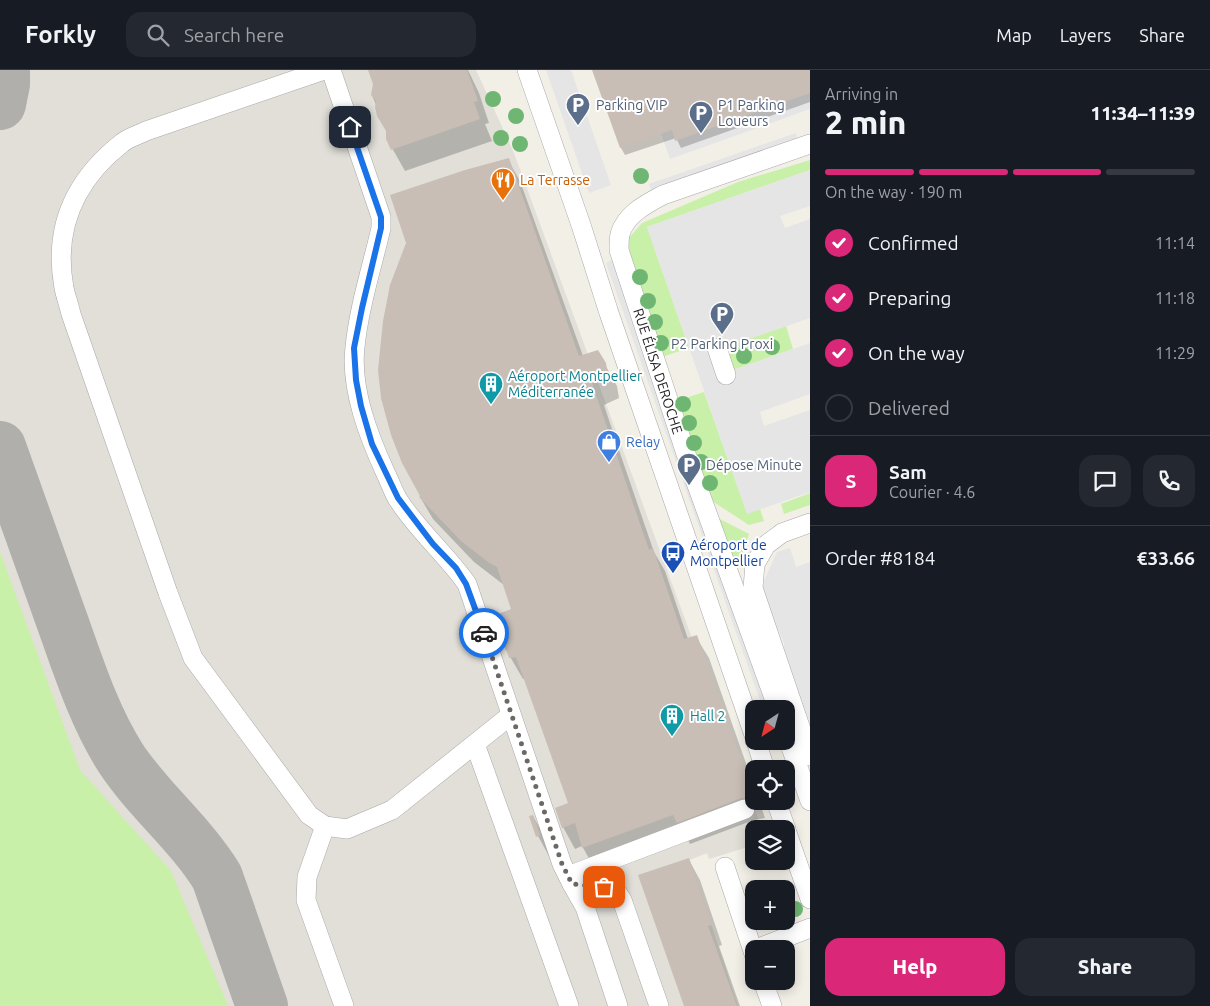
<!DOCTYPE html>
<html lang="en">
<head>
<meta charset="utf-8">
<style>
  :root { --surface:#171b24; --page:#242831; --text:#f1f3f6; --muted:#9ea1a6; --line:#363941; --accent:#db2777 }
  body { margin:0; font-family:Ubuntu,sans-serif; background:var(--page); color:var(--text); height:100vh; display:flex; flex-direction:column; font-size:19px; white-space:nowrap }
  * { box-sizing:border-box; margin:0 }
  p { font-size:16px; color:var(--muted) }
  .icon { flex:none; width:28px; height:28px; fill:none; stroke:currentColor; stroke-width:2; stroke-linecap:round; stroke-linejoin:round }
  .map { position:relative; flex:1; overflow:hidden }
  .details { display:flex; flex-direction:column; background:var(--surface); width:400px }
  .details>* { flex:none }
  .needle { width:32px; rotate:216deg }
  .fabs { position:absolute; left:745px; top:630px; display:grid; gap:10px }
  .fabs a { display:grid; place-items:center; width:50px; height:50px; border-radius:10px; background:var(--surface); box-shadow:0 2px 12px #0003; font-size:25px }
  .pin { position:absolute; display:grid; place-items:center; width:42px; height:42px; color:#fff; margin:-21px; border-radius:10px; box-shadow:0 2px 8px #0006 }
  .courier { position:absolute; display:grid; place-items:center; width:50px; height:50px; margin:-25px; border:4px solid #1a73e8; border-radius:50%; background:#fff; color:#222; box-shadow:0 1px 6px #0007 }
  .summary em { font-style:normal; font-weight:800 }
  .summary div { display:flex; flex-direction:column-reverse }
  .summary { display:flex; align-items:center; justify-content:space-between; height:85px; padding:0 15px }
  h1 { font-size:32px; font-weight:800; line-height:38px }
  .bar { display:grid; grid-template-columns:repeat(4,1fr); gap:8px 5px; align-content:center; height:60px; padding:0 15px }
  .bar i { height:6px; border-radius:4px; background:var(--line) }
  .bar .on { background:var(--accent) }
  .bar p { grid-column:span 4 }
  .line { display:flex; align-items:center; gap:12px; padding:0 15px; border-top:1px solid var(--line) }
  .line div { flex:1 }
  .round { display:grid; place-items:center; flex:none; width:52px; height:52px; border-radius:15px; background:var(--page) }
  ol { padding:0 15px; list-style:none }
  li { display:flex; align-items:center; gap:15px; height:55px }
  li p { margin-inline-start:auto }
  li .icon { padding:5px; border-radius:50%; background:var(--accent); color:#fff; stroke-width:4 }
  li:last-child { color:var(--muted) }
  li i { width:28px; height:28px; border:2px solid var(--line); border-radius:50% }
  .button { display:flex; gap:10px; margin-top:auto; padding:10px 15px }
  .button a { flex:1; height:58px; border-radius:15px; background:var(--accent); color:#fff; font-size:20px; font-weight:800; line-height:58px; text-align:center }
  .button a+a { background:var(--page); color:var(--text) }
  header { display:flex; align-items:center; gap:30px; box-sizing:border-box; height:70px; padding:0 25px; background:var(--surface); border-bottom:1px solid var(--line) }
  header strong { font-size:24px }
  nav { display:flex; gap:28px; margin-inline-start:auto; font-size:18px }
  .search { width:350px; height:45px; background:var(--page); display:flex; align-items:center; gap:12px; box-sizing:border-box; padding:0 18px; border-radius:15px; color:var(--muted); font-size:19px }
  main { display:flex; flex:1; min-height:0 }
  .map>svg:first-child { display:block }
  .airport { fill:#e1dfd8 }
  .grass { fill:#c9f0a9 }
  .parking { fill:#e5e5e5 }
  .shadow { fill:#0003 }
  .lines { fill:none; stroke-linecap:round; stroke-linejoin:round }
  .taxiway { stroke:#b0afab; stroke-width:52 }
  .building { fill:#c8beb6 }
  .minor-casing { stroke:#a8a8a8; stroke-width:20 }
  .minor { stroke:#fff; stroke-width:19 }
  .tree { fill:#6eb672 }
  .done { stroke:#6a6966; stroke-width:5; stroke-dasharray:0 9 }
  .route { stroke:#1a73e8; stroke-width:6 }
  .labels { text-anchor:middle; stroke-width:4; stroke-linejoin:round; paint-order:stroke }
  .service-label { font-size:14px; fill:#4e5e75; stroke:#fff; text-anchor:start }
  .food-label { font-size:14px; fill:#c56008; stroke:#fff; text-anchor:start }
  .street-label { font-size:14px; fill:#212121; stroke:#fff }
  .culture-label { font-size:14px; fill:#0d838f; stroke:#fff; text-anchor:start }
  .shop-label { font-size:14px; fill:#366cbe; stroke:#fff; text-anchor:start }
  .transit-label { font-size:14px; fill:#164399; stroke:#fff; text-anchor:start }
</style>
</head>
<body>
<header>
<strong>Forkly</strong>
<div class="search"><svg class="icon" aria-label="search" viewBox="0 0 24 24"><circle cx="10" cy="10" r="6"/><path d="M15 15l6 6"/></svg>Search here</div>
<nav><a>Map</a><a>Layers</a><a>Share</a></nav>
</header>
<main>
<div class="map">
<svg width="810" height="936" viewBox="0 0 810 936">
  <rect width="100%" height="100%" fill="#f2efe7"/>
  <path class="airport" d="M0,0H476L514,83L762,759H754V775L709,789L707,783L690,790L738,936H0Z"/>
  <g class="grass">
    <path d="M810,90V100L647,157L689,278L659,288L630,192L627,170L642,153L738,112Z"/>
    <path d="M786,256L793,279L733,300L725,277Z"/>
    <path d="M704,322L747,443L760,439L764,451L749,455L709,429L674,332Z"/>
    <path d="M810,423V435L784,444L781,434Z"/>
    <path d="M718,448L749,464L736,501Z"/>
    <path d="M0,482L80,700L171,801L228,936H0Z"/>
  </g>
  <g class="parking">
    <path d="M546,0H571L611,115L589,123Z"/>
    <path d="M639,0H810V39L670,89Z"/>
    <path d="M796,63L798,71L652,123L649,114Z"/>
    <path d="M810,100V136L780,146L785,158L810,149V248L725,277L733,300L810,273V324L760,342L764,356L810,340V422L747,444L647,157Z"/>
    <path d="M615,188L771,639H763L606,193Z"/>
    <path d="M790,478L796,497L810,492V674L779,584L784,580V573L762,524L764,511L777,482Z"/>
  </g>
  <g class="shadow">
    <path d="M369,0H468L479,23L489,53L485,54L492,71L405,101L387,69V62L372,25L374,13Z"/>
    <path d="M594,0H810V32L681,78L676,68L625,85L621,78Z"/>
    <path d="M508,90L520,111L583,286L598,282L617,316L619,328L604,335L621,386L654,482L665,501L688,569L696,567L709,588L754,716V731H759L765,748L754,750L690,774L686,766L595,799L582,776L575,779L563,757L569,734L525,609H523L498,566L499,551L513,540L504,515L474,492L433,449L420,427Z"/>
    <path d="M533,746L545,768L552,787L550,788L538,766L531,747Z"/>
    <path d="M689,790L700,810L722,875L719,876L740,936H685Z"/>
  </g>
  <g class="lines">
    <g class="taxiway">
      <path d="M0,34L4,14V0"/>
      <path d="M0,377C20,434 41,491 61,548C78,595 93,644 120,687C148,730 190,763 217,807L262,936"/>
    </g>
  </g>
  <g class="building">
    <path d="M368,0H467L478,31L474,32L480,49L391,80L386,69V61L377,46L375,37L376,31L371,25L373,14Z"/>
    <path d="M592,0H810V23L675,71L672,60L620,78Z"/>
    <path d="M509,88L579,286L598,280L606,293L608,307L592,313L609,363L649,480L653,478L684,569L697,565L754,726L749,729L741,728L677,753L673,745L582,778L575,753L562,758L555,738L568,733L516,587L509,588L502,566H497L492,552L497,551L495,545L511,539L497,497L488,492L461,471L419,427L420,426L402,393L391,365L381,328L378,300L383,251L390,215L406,173L390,125L465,100Z"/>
    <path d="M533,745L540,765L536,767L529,746Z"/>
    <path d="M689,788L712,855L708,856L737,936H684L638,805Z"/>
  </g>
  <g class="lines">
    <defs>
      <g id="minor">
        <path d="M324,0L146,61C138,65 128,68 122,73C75,110 53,158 64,218C66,227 69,235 71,244L168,523L193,588L309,745L325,756L347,759L392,740L511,645"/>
        <path d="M331,0L381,147V158C372,197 359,237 355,277C350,319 369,367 386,404C390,412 393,421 397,428C417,460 446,484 467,514L562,794L572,814"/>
        <path d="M527,0L581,155L609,243L754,665"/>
        <path d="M717,278L726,305"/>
        <path d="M810,453L782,463L766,475L755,494L753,518L810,686"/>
        <path d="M778,639L690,396L619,180C619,175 619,169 620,164C626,144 646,134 663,125L810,74"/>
        <path d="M786,663L810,731"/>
        <path d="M756,671L765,699"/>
        <path d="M475,674L569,936"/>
        <path d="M776,731L786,759"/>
        <path d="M325,756L307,807L306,830L344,936"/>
        <path d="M786,760L810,829"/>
        <path d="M725,797L754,884"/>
        <path d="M568,806L745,739"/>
        <path d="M756,879L810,858"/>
        <path d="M763,911L772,936"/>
        <path d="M618,936L585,837L572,814L614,818L622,830L659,936"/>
      </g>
    </defs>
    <use href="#minor" class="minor-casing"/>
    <use href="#minor" class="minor"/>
  </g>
  <g class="tree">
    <circle cx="493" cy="29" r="8"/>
    <circle cx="516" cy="46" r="8"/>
    <circle cx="501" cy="68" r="8"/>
    <circle cx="520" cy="74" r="8"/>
    <circle cx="641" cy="106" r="8"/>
    <circle cx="640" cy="207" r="8"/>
    <circle cx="648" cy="231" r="8"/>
    <circle cx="655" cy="252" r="8"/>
    <circle cx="661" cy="273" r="8"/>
    <circle cx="772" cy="277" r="8"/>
    <circle cx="744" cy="286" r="8"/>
    <circle cx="683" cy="334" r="8"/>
    <circle cx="689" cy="353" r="8"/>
    <circle cx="694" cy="373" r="8"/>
    <circle cx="701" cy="392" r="8"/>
    <circle cx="710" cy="413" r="8"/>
    <circle cx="795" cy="839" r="8"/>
  </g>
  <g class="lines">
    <path class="done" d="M484,563L562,794L572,814L604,817"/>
    <path class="route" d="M350,57L381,147V158L362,238L354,278L356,310L361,336L372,374L398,428L433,474L456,498L466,514L484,563"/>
  </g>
  <defs>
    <symbol id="parking-pin" viewBox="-11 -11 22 30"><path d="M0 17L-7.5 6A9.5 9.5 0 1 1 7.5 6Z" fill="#5c6f8a" stroke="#fff"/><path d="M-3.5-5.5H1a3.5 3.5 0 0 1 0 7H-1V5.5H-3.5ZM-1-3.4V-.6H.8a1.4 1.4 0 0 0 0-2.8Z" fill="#fff"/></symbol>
    <symbol id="restaurant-pin" viewBox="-11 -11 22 30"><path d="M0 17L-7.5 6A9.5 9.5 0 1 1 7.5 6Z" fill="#e8710a" stroke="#fff"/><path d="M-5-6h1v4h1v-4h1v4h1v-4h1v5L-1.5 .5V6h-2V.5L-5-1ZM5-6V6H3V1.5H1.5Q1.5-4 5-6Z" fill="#fff"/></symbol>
    <symbol id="building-pin" viewBox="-11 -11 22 30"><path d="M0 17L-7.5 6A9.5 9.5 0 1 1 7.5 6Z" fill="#0f9aa8" stroke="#fff"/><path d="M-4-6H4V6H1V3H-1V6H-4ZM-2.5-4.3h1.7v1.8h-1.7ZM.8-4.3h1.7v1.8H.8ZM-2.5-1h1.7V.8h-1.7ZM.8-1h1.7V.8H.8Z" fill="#fff"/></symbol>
    <symbol id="shop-pin" viewBox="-11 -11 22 30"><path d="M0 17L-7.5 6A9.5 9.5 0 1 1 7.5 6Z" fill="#3f7fe0" stroke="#fff"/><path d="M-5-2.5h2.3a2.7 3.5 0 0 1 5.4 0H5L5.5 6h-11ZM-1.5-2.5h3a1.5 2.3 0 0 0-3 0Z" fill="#fff"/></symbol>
    <symbol id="bus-pin" viewBox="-11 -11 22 30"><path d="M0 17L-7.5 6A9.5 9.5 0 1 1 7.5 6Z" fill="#1a4fb4" stroke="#fff"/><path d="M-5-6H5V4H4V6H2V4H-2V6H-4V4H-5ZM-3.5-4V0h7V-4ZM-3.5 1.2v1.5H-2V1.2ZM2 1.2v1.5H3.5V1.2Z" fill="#fff"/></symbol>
  </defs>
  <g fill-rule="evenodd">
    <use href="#parking-pin" x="564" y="21" width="28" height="38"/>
    <use href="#parking-pin" x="687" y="29" width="28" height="38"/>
    <use href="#restaurant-pin" x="489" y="96" width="28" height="38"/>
    <use href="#parking-pin" x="708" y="230" width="28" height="38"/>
    <use href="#building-pin" x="477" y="300" width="28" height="38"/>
    <use href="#shop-pin" x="595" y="358" width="28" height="38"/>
    <use href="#parking-pin" x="675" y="381" width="28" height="38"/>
    <use href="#bus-pin" x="659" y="469" width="28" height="38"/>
    <use href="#building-pin" x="658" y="632" width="28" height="38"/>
  </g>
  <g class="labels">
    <g class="service-label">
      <text x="596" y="40">Parking VIP</text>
      <text x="718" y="40">P1 Parking<tspan x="718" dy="16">Loueurs</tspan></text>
      <text x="722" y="279" text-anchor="middle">P2 Parking Proxi</text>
      <text x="706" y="400">Dépose Minute</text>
    </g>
    <g class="food-label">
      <text x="520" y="115">La Terrasse</text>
    </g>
    <g class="street-label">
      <text transform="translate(658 301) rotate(72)" y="5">RUE ÉLISA DEROCHE</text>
    </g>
    <g class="culture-label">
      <text x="508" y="311">Aéroport Montpellier<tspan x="508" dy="16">Méditerranée</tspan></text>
      <text x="690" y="651">Hall 2</text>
    </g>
    <g class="shop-label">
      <text x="626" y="377">Relay</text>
    </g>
    <g class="transit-label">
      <text x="690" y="480">Aéroport de<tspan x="690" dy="16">Montpellier</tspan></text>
    </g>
  </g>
</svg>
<div class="fabs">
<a><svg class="needle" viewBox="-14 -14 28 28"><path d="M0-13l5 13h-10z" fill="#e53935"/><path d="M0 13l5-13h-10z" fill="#9ea1a6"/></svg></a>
<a><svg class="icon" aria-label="locate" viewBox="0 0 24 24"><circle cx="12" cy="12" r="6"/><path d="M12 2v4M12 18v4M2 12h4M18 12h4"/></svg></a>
<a><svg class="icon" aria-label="layers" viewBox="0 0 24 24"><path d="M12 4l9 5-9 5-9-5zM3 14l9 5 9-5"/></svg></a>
<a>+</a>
<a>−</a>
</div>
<div class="pin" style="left:604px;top:817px;background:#ea580c"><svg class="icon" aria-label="bag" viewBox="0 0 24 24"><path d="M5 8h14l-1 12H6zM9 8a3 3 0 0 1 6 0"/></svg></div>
<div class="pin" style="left:350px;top:57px;background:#1f2937"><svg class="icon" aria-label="home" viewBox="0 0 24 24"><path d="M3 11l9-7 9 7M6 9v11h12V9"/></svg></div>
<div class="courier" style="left:484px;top:563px"><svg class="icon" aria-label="car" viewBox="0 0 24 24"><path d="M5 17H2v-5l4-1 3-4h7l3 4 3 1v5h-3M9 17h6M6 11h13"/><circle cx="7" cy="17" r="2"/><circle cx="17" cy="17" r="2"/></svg></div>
</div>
<section class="details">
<div class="summary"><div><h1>2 min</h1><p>Arriving in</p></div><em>11:34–11:39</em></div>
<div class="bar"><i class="on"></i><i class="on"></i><i class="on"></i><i></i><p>On the way · 190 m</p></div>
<ol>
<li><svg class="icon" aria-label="check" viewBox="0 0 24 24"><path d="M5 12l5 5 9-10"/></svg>Confirmed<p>11:14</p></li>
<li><svg class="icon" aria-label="check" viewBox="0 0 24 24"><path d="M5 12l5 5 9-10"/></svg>Preparing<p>11:18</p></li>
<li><svg class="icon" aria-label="check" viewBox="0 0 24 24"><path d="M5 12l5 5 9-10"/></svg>On the way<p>11:29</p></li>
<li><i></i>Delivered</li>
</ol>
<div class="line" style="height:90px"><b class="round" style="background:var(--accent);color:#fff">S</b><div><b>Sam</b><p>Courier · 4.6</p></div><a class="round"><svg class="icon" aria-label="chat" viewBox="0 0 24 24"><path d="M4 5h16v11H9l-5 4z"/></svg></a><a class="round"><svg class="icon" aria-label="phone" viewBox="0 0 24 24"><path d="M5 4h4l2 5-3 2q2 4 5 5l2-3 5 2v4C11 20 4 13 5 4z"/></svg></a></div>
<div class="line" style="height:65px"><div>Order #8184</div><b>€33.66</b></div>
<div class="button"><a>Help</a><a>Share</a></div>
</section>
</main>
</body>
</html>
